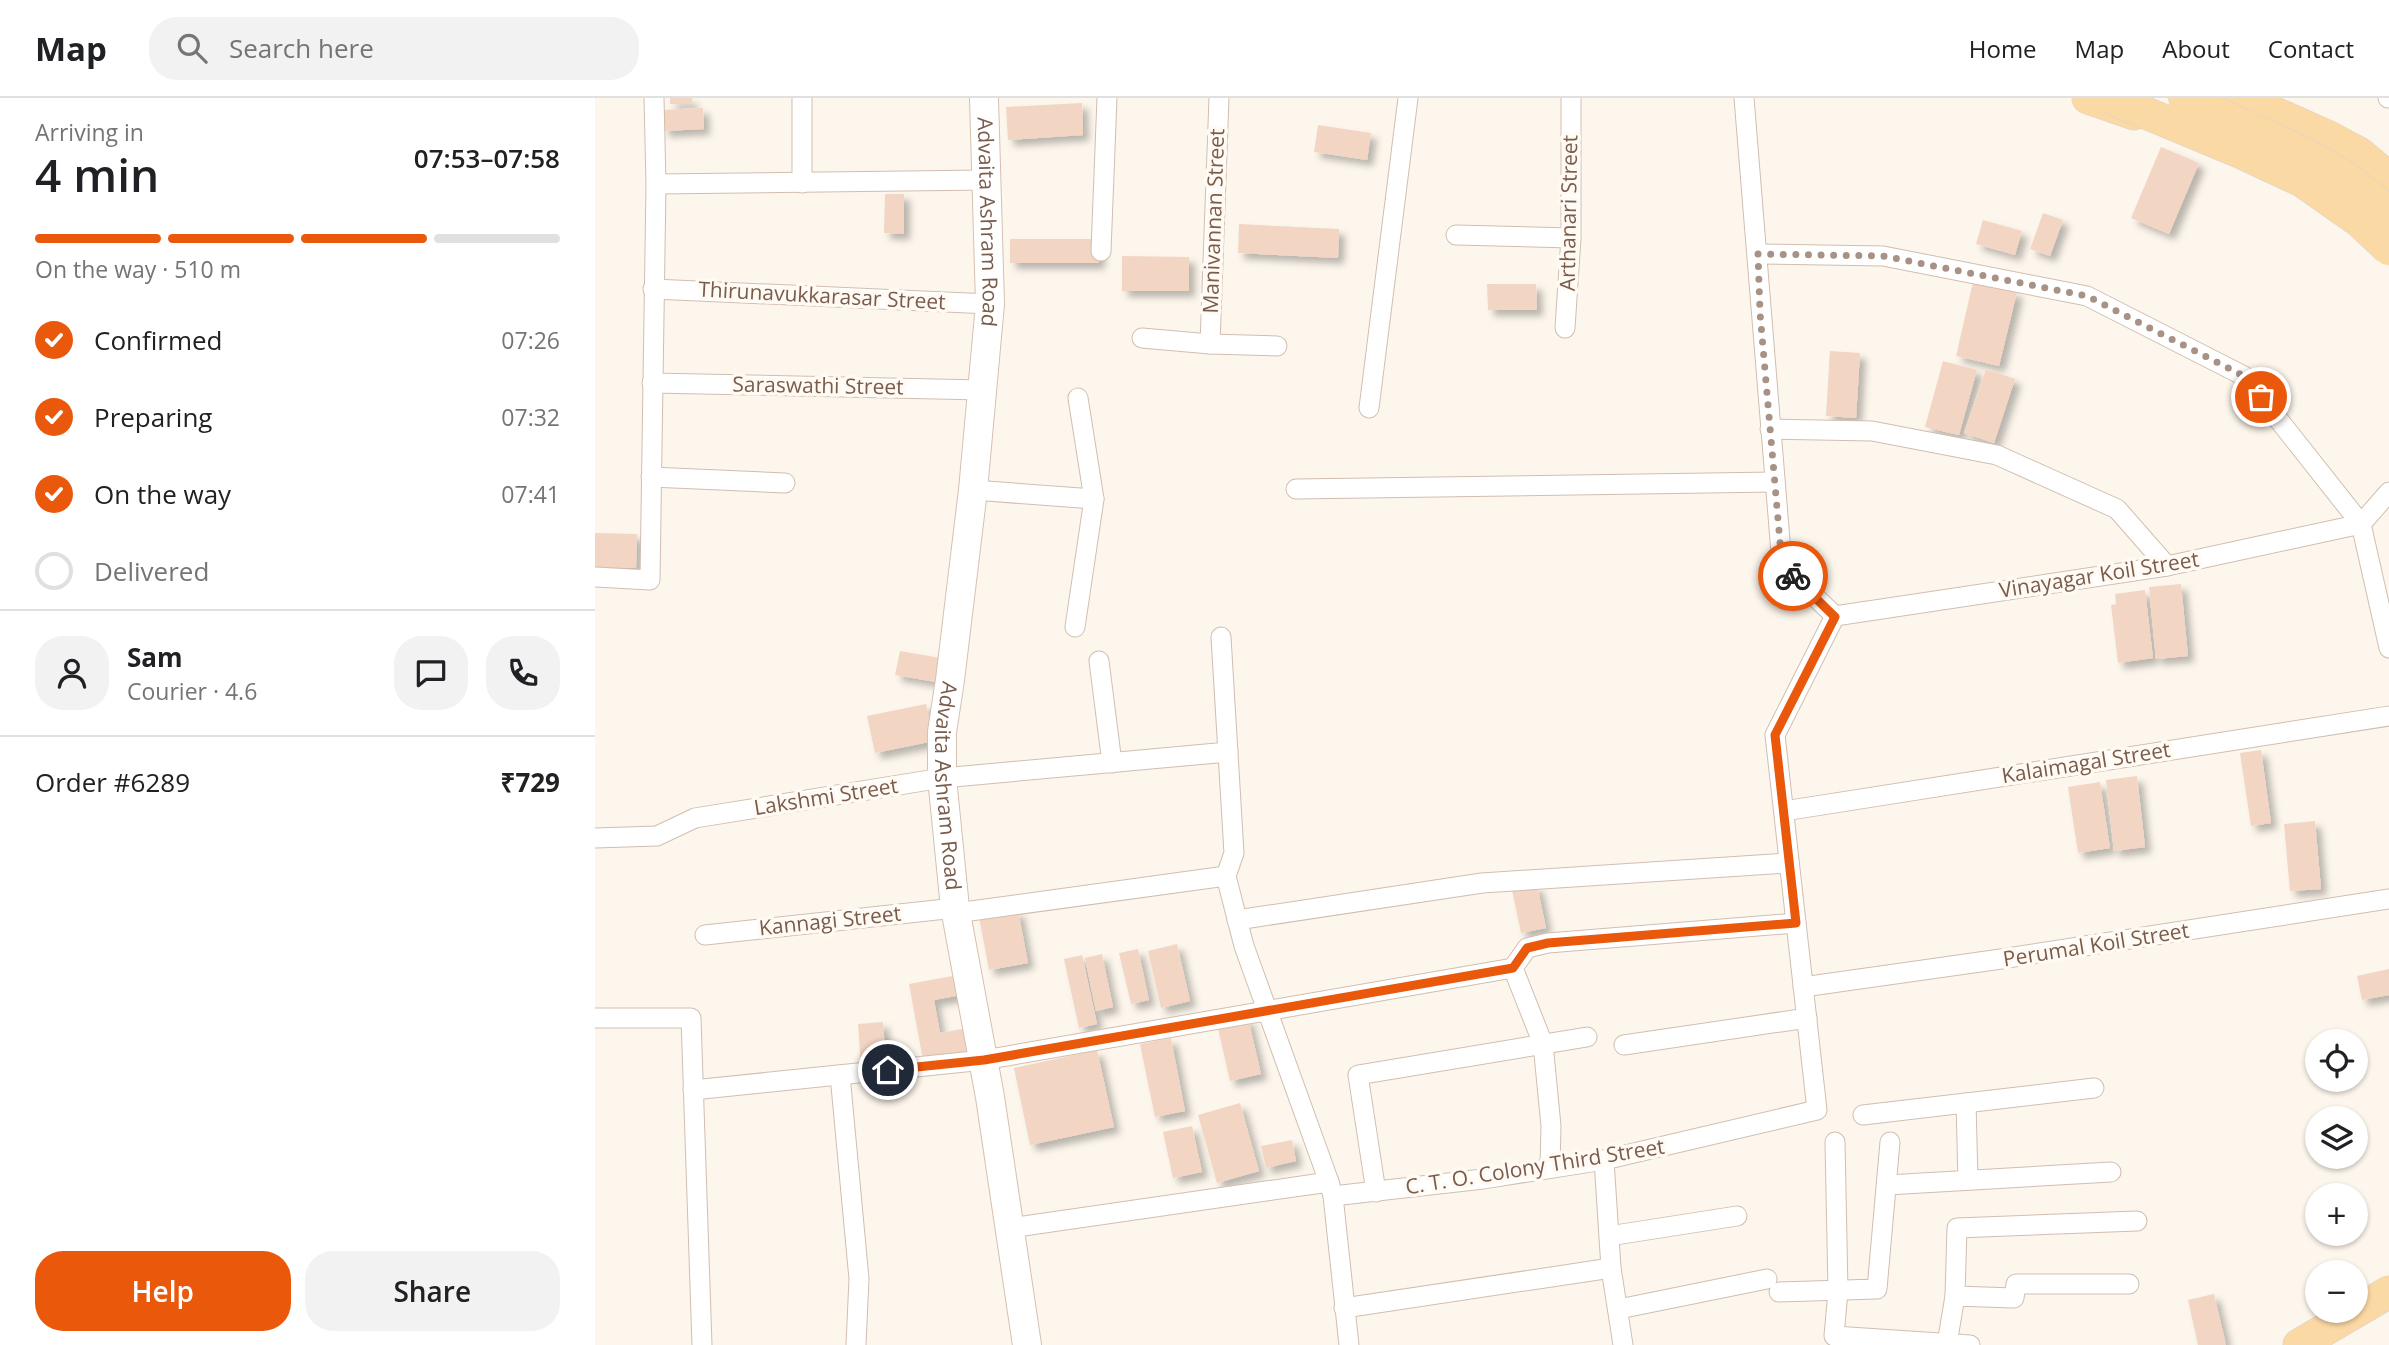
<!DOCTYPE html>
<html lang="en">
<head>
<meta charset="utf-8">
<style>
  :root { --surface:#fff; --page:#f2f2f2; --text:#202124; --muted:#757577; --line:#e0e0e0; --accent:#ea580c }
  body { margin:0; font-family:"Open Sans",sans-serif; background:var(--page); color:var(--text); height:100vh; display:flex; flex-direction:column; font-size:26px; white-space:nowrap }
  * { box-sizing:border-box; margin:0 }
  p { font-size:23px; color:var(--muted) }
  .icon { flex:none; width:38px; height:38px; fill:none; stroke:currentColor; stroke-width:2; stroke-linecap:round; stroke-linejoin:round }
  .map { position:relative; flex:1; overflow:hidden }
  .panel { display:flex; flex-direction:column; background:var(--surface); width:595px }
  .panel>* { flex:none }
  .fabs { position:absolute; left:1710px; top:931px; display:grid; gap:14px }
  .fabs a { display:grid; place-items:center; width:63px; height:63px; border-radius:50%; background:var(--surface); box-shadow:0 2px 5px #0004; font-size:35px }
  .pin { position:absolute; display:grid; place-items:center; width:60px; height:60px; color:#fff; margin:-30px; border:4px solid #fff; border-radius:50%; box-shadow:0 2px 7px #0007 }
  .courier { position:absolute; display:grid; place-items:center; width:70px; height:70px; margin:-35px; border:5px solid #ea580c; border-radius:50%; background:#fff; color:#222; box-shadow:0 2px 9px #0007 }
  .head em { font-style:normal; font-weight:600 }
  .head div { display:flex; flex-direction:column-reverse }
  .head { display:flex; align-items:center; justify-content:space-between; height:119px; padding:0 35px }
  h1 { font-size:46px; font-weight:600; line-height:52px }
  .bar { display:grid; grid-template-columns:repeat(4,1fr); gap:10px 7px; align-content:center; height:84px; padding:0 35px }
  .bar i { height:9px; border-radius:5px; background:var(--line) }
  .bar .active { background:var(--accent) }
  .bar p { grid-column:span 4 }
  .line { display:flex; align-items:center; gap:18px; padding:0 35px; border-top:2px solid var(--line) }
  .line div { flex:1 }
  .round { display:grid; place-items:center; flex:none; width:74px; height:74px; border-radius:28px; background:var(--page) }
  ol { padding:0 35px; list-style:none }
  li { display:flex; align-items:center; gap:21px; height:77px }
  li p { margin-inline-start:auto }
  li .icon { padding:7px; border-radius:50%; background:var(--accent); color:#fff; stroke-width:4 }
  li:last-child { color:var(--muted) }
  li i { width:38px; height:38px; border:4px solid var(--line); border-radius:50% }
  .cta { display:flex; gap:14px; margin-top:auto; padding:14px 35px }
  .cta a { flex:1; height:80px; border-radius:28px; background:var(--accent); color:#fff; font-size:28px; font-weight:600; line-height:80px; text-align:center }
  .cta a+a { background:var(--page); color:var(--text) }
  header { display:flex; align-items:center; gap:42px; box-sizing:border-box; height:98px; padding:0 35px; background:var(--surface); border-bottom:2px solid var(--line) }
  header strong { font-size:33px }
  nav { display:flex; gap:38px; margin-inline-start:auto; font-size:24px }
  .search { width:490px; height:63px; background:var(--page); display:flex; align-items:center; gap:18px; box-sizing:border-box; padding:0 24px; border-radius:28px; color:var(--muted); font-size:26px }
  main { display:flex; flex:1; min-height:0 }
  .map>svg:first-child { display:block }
  .building { fill:#f3d5c3; filter:url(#shadow) }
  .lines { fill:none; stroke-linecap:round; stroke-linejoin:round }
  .street-casing { stroke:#d1beb0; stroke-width:21 }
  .secondary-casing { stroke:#d6c0b0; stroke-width:30 }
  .primary-casing { stroke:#dad1cd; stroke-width:33 }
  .street { stroke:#fff; stroke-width:19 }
  .secondary { stroke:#fff; stroke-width:28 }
  .primary { stroke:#fbd9a5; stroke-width:32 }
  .primary-bridge-casing { stroke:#dad1cd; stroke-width:33; stroke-linecap:butt }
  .primary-bridge { stroke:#fbd9a5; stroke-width:32 }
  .done { stroke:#a89285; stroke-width:7; stroke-dasharray:0 12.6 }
  .route { stroke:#ea580c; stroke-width:9 }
  .labels { text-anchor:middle; stroke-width:7; stroke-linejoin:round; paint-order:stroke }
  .street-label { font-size:21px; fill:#7a5c4d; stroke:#fffaf3 }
</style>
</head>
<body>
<header>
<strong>Map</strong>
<div class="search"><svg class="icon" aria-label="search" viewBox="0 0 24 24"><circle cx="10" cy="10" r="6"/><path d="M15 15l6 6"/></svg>Search here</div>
<nav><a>Home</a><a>Map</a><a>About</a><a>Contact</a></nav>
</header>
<main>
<section class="panel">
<div class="head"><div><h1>4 min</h1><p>Arriving in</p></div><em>07:53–07:58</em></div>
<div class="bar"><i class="active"></i><i class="active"></i><i class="active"></i><i></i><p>On the way · 510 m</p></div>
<ol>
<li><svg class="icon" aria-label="check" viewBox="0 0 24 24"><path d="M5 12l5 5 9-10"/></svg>Confirmed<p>07:26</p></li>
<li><svg class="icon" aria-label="check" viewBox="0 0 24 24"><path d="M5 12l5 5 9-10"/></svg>Preparing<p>07:32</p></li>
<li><svg class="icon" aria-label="check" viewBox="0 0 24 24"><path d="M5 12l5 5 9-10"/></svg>On the way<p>07:41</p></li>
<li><i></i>Delivered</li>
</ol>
<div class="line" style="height:126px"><a class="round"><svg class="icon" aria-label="person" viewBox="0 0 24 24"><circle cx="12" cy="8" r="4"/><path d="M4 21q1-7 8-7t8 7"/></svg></a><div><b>Sam</b><p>Courier · 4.6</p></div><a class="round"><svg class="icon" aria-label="chat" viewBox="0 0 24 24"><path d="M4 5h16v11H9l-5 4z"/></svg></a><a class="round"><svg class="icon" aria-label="phone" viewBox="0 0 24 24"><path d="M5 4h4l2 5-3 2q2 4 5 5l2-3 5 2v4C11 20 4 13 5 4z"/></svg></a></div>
<div class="line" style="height:91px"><div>Order #6289</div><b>₹729</b></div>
<div class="cta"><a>Help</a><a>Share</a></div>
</section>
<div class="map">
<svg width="1794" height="1247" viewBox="0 0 1794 1247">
  <defs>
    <filter id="shadow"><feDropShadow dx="6" dy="6" stdDeviation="3.5" flood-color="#0004"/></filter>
  </defs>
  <rect width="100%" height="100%" fill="#fdf6ec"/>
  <g class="building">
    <rect x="75" y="0" width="22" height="6"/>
    <path d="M487,5L488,37L413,42L411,9Z"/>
    <path d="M108,10L109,31L68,33L67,12Z"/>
    <path d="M723,27L776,35L772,62L719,54Z"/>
    <path d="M1566,49L1604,65L1574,136L1536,120Z"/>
    <path d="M290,96H309V136L289,135Z"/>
    <path d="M1448,115L1468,122L1455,158L1435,151Z"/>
    <path d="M1388,122L1427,133L1420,157L1381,146Z"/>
    <path d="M644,126L744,131L743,160L643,155Z"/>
    <rect x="415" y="141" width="89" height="24"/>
    <path d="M527,158L594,159V193H527Z"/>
    <path d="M1378,184L1422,194L1404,268L1361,258Z"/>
    <path d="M892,186H941L942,212H893Z"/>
    <path d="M1235,253L1265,255L1261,320L1231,318Z"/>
    <path d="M1348,263L1382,272L1364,337L1330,329Z"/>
    <path d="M1391,271L1420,281L1399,345L1369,335Z"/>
    <path d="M0,435L42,436L41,470L0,469Z"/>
    <path d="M1586,486L1593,558L1561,561L1554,489Z"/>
    <path d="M1550,492L1558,560L1523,565L1516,507L1521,506L1520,496Z"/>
    <path d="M305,553L345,560L341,584L300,577Z"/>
    <path d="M331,606L339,643L280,655L272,618Z"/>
    <path d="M1666,652L1676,725L1656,728L1645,655Z"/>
    <path d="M1542,678L1550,749L1519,753L1511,682Z"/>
    <path d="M1505,684L1515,750L1483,755L1473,689Z"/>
    <path d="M1720,723L1726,791L1695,793L1689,726Z"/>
    <path d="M942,787L951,830L926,835L917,792Z"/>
    <path d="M423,812L433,865L394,872L384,819Z"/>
    <path d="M582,846L595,903L566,910L553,853Z"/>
    <path d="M543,851L554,902L536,906L524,855Z"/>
    <path d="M507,856L518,909L501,913L490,860Z"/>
    <path d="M487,857L502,926L484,930L469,861Z"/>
    <path d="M1794,871V897L1767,902L1762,878Z"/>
    <path d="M368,876L371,896L339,902L345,935L377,929L382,952L328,962L314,886Z"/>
    <path d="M653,920L666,976L635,983L622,926Z"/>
    <path d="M288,924L291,966L266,968L263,926Z"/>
    <path d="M576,940L590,1013L560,1019L545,946Z"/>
    <path d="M502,952L519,1029L435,1047L419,970Z"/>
    <path d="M645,1005L664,1073L622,1085L603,1017Z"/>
    <path d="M597,1028L607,1074L578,1080L568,1034Z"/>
    <path d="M697,1042L701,1063L671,1070L666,1048Z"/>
    <path d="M1619,1196L1631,1247H1603L1593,1202Z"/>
  </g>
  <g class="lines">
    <defs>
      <g id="street">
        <path d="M207,0V85"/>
        <path d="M1793,0H1794"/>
        <path d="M61,86L390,82"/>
        <path d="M861,137L976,140"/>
        <path d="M506,153L512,0"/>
        <path d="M1163,156L1288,158L1492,198L1649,278L1766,426L1794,550"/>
        <path d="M58,191L395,206"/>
        <path d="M970,230L976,140V0"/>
        <path d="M547,240L615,246L682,248"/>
        <path d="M615,246L624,0"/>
        <path d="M57,285L388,292"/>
        <path d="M774,310L813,0"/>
        <path d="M1175,331L1277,333L1402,357L1522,411L1572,468"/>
        <path d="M56,379L190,385"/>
        <path d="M701,391L1180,384"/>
        <path d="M378,392L499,401"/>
        <path d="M1766,426L1794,394"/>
        <path d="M0,479L55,482L61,86L59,0"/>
        <path d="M1240,518L1572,468L1766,426"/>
        <path d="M480,529L499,401L483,300"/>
        <path d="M626,539L639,755L631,778L649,848L734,1084L738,1098L754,1247"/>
        <path d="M504,563L517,665"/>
        <path d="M1189,713L1794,618"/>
        <path d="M0,740L62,738L100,720L347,680L633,654"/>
        <path d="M361,815L631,778"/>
        <path d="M642,822L887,785L1194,765"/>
        <path d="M110,837L360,810"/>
        <path d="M1208,889L1406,861L1794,801"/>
        <path d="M0,920H96L107,1247"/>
        <path d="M1029,947L1212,920"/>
        <path d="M245,977L264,1181L261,1247"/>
        <path d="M98,992L389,962L918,870"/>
        <path d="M1371,1005L1373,1082"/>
        <path d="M1268,1017L1499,990"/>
        <path d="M1240,1044L1243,1193L1239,1238L1375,1247"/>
        <path d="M1009,1062L1016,1170L1028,1247"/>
        <path d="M955,1069L956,1028L948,946L918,870L932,850L953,845L1201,825"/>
        <path d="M1292,1087L1516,1074"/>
        <path d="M781,1094L763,977L992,939"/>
        <path d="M738,1098L888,1081L1009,1062L1222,1012L1180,637L1240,518L1187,467L1149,0"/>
        <path d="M415,1130L734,1084"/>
        <path d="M1014,1138L1142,1118"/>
        <path d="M1184,1194L1282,1191L1295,1044"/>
        <path d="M1360,1198L1362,1130L1542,1123"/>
        <path d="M749,1210L1016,1170"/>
        <path d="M1024,1211L1172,1181"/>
        <path d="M1352,1246L1360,1198L1419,1200L1421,1186H1534"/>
      </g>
      <g id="secondary">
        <path id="s1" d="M389,0L395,206L378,392L355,582L347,634V680L360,810L395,999L432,1247"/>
      </g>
      <g id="primary">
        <path d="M1493,0L1539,16"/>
        <path d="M1646,0L1732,38L1764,55L1794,80"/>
        <path d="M1704,1247L1794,1194"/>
      </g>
    </defs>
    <use href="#street" class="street-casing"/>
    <use href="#secondary" class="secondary-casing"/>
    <use href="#primary" class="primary-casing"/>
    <use href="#street" class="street"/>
    <use href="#secondary" class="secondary"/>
    <use href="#primary" class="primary"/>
    <defs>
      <g id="primary-bridge">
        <path d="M1515,0L1647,55L1707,83L1764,123L1794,151"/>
        <path d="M1589,0L1709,55L1752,80L1794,114"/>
      </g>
    </defs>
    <use href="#primary-bridge" class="primary-bridge-casing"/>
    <use href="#primary-bridge" class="primary-bridge"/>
  </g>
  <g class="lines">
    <path class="done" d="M1198,478L1187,467L1165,215L1163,156L1288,158L1492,198L1649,278L1666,299"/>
    <path class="route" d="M293,972L389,962L918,870L932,850L953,845L1201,825L1180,637L1240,519L1198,478"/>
  </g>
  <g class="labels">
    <g class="street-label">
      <text transform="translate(974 115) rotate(-89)" y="7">Arthanari Street</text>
      <text transform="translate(619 123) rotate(-88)" y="7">Manivannan Street</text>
      <text dy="7" stroke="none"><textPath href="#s1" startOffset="124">Advaita Ashram Road</textPath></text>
      <text transform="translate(227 198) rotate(3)" y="7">Thirunavukkarasar Street</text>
      <text transform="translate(223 288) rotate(1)" y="7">Saraswathi Street</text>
      <text transform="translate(1504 477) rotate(-9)" y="7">Vinayagar Koil Street</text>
      <text transform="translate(1491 665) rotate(-9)" y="7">Kalaimagal Street</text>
      <text dy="7" stroke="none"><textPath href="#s1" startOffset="691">Advaita Ashram Road</textPath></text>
      <text transform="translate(231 699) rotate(-9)" y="7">Lakshmi Street</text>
      <text transform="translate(235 823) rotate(-6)" y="7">Kannagi Street</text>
      <text transform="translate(1501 847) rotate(-9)" y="7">Perumal Koil Street</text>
      <text transform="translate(940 1069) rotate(-9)" y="7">C. T. O. Colony Third Street</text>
    </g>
  </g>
</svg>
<div class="fabs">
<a><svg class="icon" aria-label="locate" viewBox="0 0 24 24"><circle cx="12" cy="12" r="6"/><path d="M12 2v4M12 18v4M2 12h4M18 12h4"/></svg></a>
<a><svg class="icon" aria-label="layers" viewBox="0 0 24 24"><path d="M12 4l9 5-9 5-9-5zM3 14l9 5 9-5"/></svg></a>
<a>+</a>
<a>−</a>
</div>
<div class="pin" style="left:1666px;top:299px;background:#ea580c"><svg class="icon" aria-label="bag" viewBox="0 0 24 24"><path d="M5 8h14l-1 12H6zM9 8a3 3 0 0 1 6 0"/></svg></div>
<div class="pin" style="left:293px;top:972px;background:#1f2937"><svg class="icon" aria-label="home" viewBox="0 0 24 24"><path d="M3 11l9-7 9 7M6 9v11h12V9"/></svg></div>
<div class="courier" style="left:1198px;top:478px"><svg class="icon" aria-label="bike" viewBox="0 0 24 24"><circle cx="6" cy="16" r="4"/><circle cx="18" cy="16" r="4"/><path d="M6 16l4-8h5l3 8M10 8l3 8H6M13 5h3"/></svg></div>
</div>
</main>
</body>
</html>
